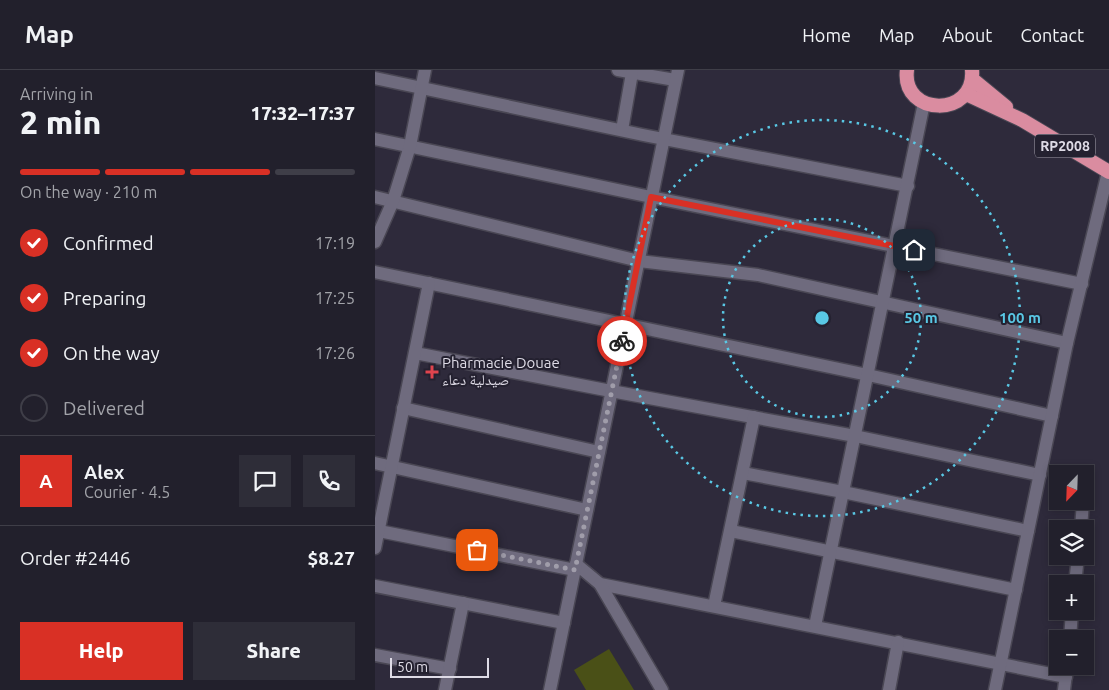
<!DOCTYPE html>
<html lang="en">
<head>
<meta charset="utf-8">
<style>
  :root { --surface:#22202c; --page:#2e2d38; --text:#f1f3f6; --muted:#a2a3a9; --line:#3f3e48; --accent:#d93025 }
  body { margin:0; font-family:Ubuntu,"Noto Naskh Arabic",sans-serif; background:var(--page); color:var(--text); height:100vh; display:flex; flex-direction:column; font-size:19px; white-space:nowrap }
  * { box-sizing:border-box; margin:0 }
  p { font-size:16px; color:var(--muted) }
  .icon { flex:none; width:28px; height:28px; fill:none; stroke:currentColor; stroke-width:2; stroke-linecap:round; stroke-linejoin:round }
  .map { position:relative; flex:1; overflow:hidden }
  .details { display:flex; flex-direction:column; background:var(--surface); width:375px }
  .details>* { flex:none }
  .needle { width:32px; rotate:203deg }
  .fabs { position:absolute; left:674px; top:395px; display:grid; gap:10px }
  .fabs a { display:grid; place-items:center; width:45px; height:45px; border-radius:0px; background:var(--surface); box-shadow:0 2px 8px #0003,0 0 0 1px var(--line); font-size:25px }
  .scale { position:absolute; left:15px; bottom:12px; width:99px; box-sizing:border-box; padding-left:5px; border:2px solid #dedbe6; border-top:0; font-size:14px; line-height:18px; white-space:nowrap; color:#dedbe6; -webkit-text-stroke:4px #242130; paint-order:stroke }
  .pin { position:absolute; display:grid; place-items:center; width:42px; height:42px; color:#fff; margin:-21px; border-radius:10px; box-shadow:0 2px 8px #0006 }
  .courier { position:absolute; display:grid; place-items:center; width:50px; height:50px; margin:-25px; border:4px solid #d93025; border-radius:50%; background:#fff; color:#222; box-shadow:0 1px 6px #0007 }
  .head em { font-style:normal; font-weight:800 }
  .head div { display:flex; flex-direction:column-reverse }
  .head { display:flex; align-items:center; justify-content:space-between; height:85px; padding:0 20px }
  h1 { font-size:32px; font-weight:800; line-height:38px }
  .bar { display:grid; grid-template-columns:repeat(4,1fr); gap:8px 5px; align-content:center; height:60px; padding:0 20px }
  .bar i { height:6px; border-radius:4px; background:var(--line) }
  .bar .active { background:var(--accent) }
  .bar p { grid-column:span 4 }
  .line { display:flex; align-items:center; gap:12px; padding:0 20px; border-top:1px solid var(--line) }
  .line div { flex:1 }
  .round { display:grid; place-items:center; flex:none; width:52px; height:52px; border-radius:0px; background:var(--page) }
  ol { padding:0 20px; list-style:none }
  li { display:flex; align-items:center; gap:15px; height:55px }
  li p { margin-inline-start:auto }
  li .icon { padding:5px; border-radius:50%; background:var(--accent); color:#fff; stroke-width:4 }
  li:last-child { color:var(--muted) }
  li i { width:28px; height:28px; border:2px solid var(--line); border-radius:50% }
  .button { display:flex; gap:10px; margin-top:auto; padding:10px 20px }
  .button a { flex:1; height:58px; border-radius:0px; background:var(--accent); color:#fff; font-size:20px; font-weight:800; line-height:58px; text-align:center }
  .button a+a { background:var(--page); color:var(--text) }
  header { display:flex; align-items:center; gap:30px; box-sizing:border-box; height:70px; padding:0 25px; background:var(--surface); border-bottom:1px solid var(--line) }
  header strong { font-size:24px }
  nav { display:flex; gap:28px; margin-inline-start:auto; font-size:18px }
  main { display:flex; flex:1; min-height:0 }
  .map>svg:first-child { display:block }
  .green { fill:#4a5017 }
  .lines { fill:none; stroke-linecap:round; stroke-linejoin:round }
  .minor-casing { stroke:#4a4754; stroke-width:15 }
  .tertiary-casing { stroke:#4a4754; stroke-width:15 }
  .trunk-casing { stroke:#4a4754; stroke-width:16 }
  .minor { stroke:#6f6b7e; stroke-width:12 }
  .tertiary { stroke:#6f6b7e; stroke-width:12 }
  .trunk { stroke:#da8ca0; stroke-width:14 }
  .done { stroke:#a09daa; stroke-width:5; stroke-dasharray:0 9 }
  .route { stroke:#d93025; stroke-width:6 }
  .ring { fill:none; stroke:#59c8e5; stroke-width:2.5; stroke-dasharray:2.5 5 }
  .health-dot { fill:#e0444e; stroke:#242130; stroke-width:2 }
  .labels { text-anchor:middle; stroke-width:4; stroke-linejoin:round; paint-order:stroke }
  .shield { fill:#242130; stroke:#a6a3af; stroke-width:1 }
  .shield-label { font-size:14px; font-weight:bold; fill:#dedbe6 }
  .poi-label { font-size:15px; fill:#dedbe6; stroke:#242130; text-anchor:start }
  .centre { fill:#59c8e5; stroke:#242130; stroke-width:2.5 }
  .ring-label { font-size:15px; text-anchor:middle; font-weight:bold; fill:#59c8e5; stroke:#242130; stroke-width:4; stroke-linejoin:round; paint-order:stroke }
</style>
</head>
<body>
<header>
<strong>Map</strong>
<nav><a>Home</a><a>Map</a><a>About</a><a>Contact</a></nav>
</header>
<main>
<section class="details">
<div class="head"><div><h1>2 min</h1><p>Arriving in</p></div><em>17:32–17:37</em></div>
<div class="bar"><i class="active"></i><i class="active"></i><i class="active"></i><i></i><p>On the way · 210 m</p></div>
<ol>
<li><svg class="icon" aria-label="check" viewBox="0 0 24 24"><path d="M5 12l5 5 9-10"/></svg>Confirmed<p>17:19</p></li>
<li><svg class="icon" aria-label="check" viewBox="0 0 24 24"><path d="M5 12l5 5 9-10"/></svg>Preparing<p>17:25</p></li>
<li><svg class="icon" aria-label="check" viewBox="0 0 24 24"><path d="M5 12l5 5 9-10"/></svg>On the way<p>17:26</p></li>
<li><i></i>Delivered</li>
</ol>
<div class="line" style="height:90px"><b class="round" style="background:var(--accent);color:#fff">A</b><div><b>Alex</b><p>Courier · 4.5</p></div><a class="round"><svg class="icon" aria-label="chat" viewBox="0 0 24 24"><path d="M4 5h16v11H9l-5 4z"/></svg></a><a class="round"><svg class="icon" aria-label="phone" viewBox="0 0 24 24"><path d="M5 4h4l2 5-3 2q2 4 5 5l2-3 5 2v4C11 20 4 13 5 4z"/></svg></a></div>
<div class="line" style="height:65px"><div>Order #2446</div><b>$8.27</b></div>
<div class="button"><a>Help</a><a>Share</a></div>
</section>
<div class="map">
<svg width="734" height="620" viewBox="0 0 734 620">
  <rect width="100%" height="100%" fill="#2e2a3b"/>
  <path class="green" d="M234,579L259,620H211L199,600Z"/>
  <g class="lines">
    <defs>
      <g id="minor">
        <path d="M243,0L300,10"/>
        <path d="M0,8L268,65L533,116"/>
        <path d="M247,60L257,3"/>
        <path d="M0,69L276,127L707,214"/>
        <path d="M0,127L264,191L383,205L692,273"/>
        <path d="M0,172L18,131L35,76L50,0"/>
        <path d="M0,202L493,305L677,346"/>
        <path d="M40,283L236,321L480,366L665,405"/>
        <path d="M28,338L224,382"/>
        <path d="M0,393L212,440"/>
        <path d="M368,403L468,422L653,461"/>
        <path d="M706,459L708,431"/>
        <path d="M4,461L200,500"/>
        <path d="M356,461L641,520"/>
        <path d="M0,478L54,213"/>
        <path d="M201,494L225,514L691,607"/>
        <path d="M225,514L287,620"/>
        <path d="M700,514L703,486"/>
        <path d="M0,516L189,553"/>
        <path d="M339,536L379,347"/>
        <path d="M440,556L549,33"/>
        <path d="M695,569L697,541"/>
        <path d="M0,585L75,599"/>
        <path d="M70,620L88,533"/>
        <path d="M514,620L523,572"/>
        <path d="M620,620L692,273L733,102"/>
        <path d="M689,620L692,596"/>
      </g>
      <path id="tertiary" d="M175,620L303,0"/>
      <g id="trunk">
        <path d="M532,0C526,47 601,48 597,0"/>
        <path d="M597,9L631,37"/>
        <path d="M591,24L647,50L734,102"/>
      </g>
    </defs>
    <use href="#minor" class="minor-casing"/>
    <use href="#tertiary" class="tertiary-casing"/>
    <use href="#trunk" class="trunk-casing"/>
    <use href="#minor" class="minor"/>
    <use href="#tertiary" class="tertiary"/>
    <use href="#trunk" class="trunk"/>
  </g>
  <g class="lines">
    <path class="done" d="M102,480L200,500L247,271"/>
    <path class="route" d="M247,271L276,127L539,180"/>
  </g>
  <g class="ring">
    <circle cx="447" cy="248" r="99"/>
    <circle cx="447" cy="248" r="198"/>
  </g>
  <path class="health-dot" d="M54.5 294.5h5v5h5v5h-5v5h-5v-5h-5v-5h5z"/>
  <g class="labels">
    <rect class="shield" x="660" y="64.5" width="60" height="23" rx="4"/>
    <g class="shield-label">
      <text x="690" y="81">RP2008</text>
    </g>
    <g class="poi-label">
      <text x="67" y="298">Pharmacie Douae<tspan x="67" dy="17">صيدلية دعاء</tspan></text>
    </g>
  </g>
  <circle cx="447" cy="248" r="8" class="centre"/>
  <g class="ring-label">
    <text x="546" y="253">50 m</text>
    <text x="645" y="253">100 m</text>
  </g>
</svg>
<div class="fabs">
<a><svg class="needle" viewBox="-14 -14 28 28"><path d="M0-13l5 13h-10z" fill="#e53935"/><path d="M0 13l5-13h-10z" fill="#a2a3a9"/></svg></a>
<a><svg class="icon" aria-label="layers" viewBox="0 0 24 24"><path d="M12 4l9 5-9 5-9-5zM3 14l9 5 9-5"/></svg></a>
<a>+</a>
<a>−</a>
</div>
<div class="scale">50 m</div>
<div class="pin" style="left:102px;top:480px;background:#ea580c"><svg class="icon" aria-label="bag" viewBox="0 0 24 24"><path d="M5 8h14l-1 12H6zM9 8a3 3 0 0 1 6 0"/></svg></div>
<div class="pin" style="left:539px;top:180px;background:#1f2937"><svg class="icon" aria-label="home" viewBox="0 0 24 24"><path d="M3 11l9-7 9 7M6 9v11h12V9"/></svg></div>
<div class="courier" style="left:247px;top:271px"><svg class="icon" aria-label="bike" viewBox="0 0 24 24"><circle cx="6" cy="16" r="4"/><circle cx="18" cy="16" r="4"/><path d="M6 16l4-8h5l3 8M10 8l3 8H6M13 5h3"/></svg></div>
</div>
</main>
</body>
</html>
